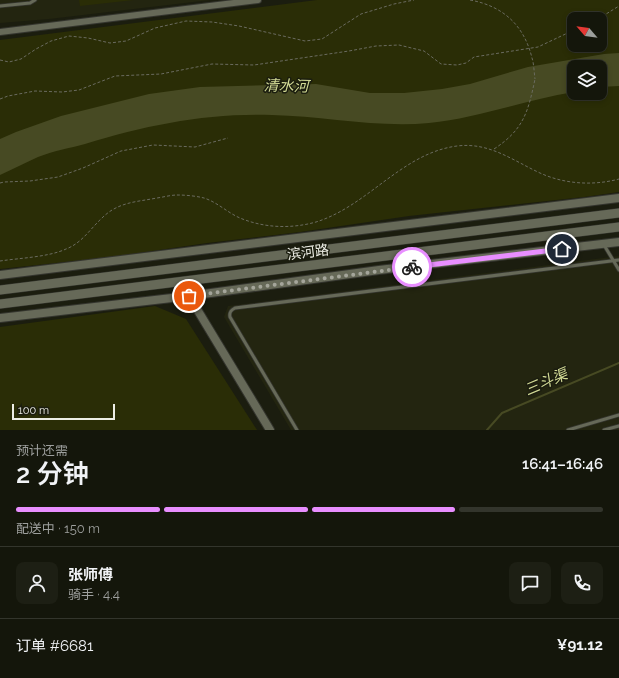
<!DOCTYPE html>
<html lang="zh">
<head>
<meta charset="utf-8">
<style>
  :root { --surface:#14160b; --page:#1d1f14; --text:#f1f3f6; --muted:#9d9f9d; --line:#33352c; --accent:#e88eff }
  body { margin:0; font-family:Raleway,"Noto Sans SC",sans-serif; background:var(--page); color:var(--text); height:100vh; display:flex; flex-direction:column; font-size:15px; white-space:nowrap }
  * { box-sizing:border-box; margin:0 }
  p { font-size:13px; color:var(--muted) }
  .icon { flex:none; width:22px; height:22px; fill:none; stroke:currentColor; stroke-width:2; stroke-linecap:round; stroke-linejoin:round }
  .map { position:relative; height:430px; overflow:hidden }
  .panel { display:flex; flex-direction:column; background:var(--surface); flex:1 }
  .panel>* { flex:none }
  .needle { width:26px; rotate:298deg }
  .tools { position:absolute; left:567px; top:12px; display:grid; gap:8px }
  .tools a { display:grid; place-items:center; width:40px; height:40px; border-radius:8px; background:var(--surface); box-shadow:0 2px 6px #0003,0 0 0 1px var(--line); font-size:20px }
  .scale { position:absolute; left:12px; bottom:10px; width:103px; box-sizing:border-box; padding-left:4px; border:2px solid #edeee5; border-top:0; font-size:11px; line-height:14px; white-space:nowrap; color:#edeee5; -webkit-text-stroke:3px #1b1d0f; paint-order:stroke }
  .pin { position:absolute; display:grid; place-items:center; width:34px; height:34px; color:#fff; margin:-17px; border:2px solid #fff; border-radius:50%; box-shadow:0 1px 4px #0007 }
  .courier { position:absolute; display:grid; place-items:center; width:40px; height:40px; margin:-20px; border:3px solid #e88eff; border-radius:50%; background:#fff; color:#222; box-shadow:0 1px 5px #0007 }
  .overview em { font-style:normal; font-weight:600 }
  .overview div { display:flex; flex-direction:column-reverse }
  .overview { display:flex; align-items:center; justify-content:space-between; height:68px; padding:0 16px }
  h1 { font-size:26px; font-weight:600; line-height:30px }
  .bar { display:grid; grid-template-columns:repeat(4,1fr); gap:6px 4px; align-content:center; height:48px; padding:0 16px }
  .bar i { height:5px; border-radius:3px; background:var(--line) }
  .bar .on { background:var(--accent) }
  .bar p { grid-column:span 4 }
  .line { display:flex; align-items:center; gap:10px; padding:0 16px; border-top:1px solid var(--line) }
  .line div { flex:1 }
  .round { display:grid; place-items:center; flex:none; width:42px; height:42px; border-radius:8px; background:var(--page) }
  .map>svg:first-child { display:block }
  .built { fill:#232510 }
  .green { fill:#2a2d06; fill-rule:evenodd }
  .water { fill:#474a23 }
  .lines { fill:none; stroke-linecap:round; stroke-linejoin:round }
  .stream { stroke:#474a23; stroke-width:2 }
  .service-casing { stroke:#34352e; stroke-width:4.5 }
  .minor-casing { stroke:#34352e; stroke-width:8 }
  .tertiary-casing { stroke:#34352e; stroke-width:10 }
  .secondary-casing { stroke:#34352e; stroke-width:10 }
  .path { stroke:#6a6b5f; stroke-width:1; stroke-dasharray:3 2; stroke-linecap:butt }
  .service { stroke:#666958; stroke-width:3 }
  .minor { stroke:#666958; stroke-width:6 }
  .tertiary { stroke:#666958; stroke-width:8 }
  .secondary { stroke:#666958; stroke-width:9 }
  .path-bridge { stroke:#6a6b5f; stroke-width:1; stroke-dasharray:3 2; stroke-linecap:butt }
  .done { stroke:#a4a59a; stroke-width:4; stroke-dasharray:0 7.2 }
  .route { stroke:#e88eff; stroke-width:5 }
  .labels { text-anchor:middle; stroke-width:3; stroke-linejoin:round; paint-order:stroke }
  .street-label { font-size:14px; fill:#edeee5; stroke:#1b1d0f }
  .water-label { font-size:15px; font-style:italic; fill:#d3db96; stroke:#1b1d0f }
</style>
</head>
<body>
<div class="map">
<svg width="619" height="430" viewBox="0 0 619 430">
  <rect width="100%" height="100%" fill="#1b1d0f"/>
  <g class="built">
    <path d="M0,0H210L49,19L0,23Z"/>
    <path d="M619,256V430H291L224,317L228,306Z"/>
  </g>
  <g class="green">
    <path d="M79,0H134L80,6Z"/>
    <path d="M317,0H619V192L584,197L409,216L300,232L207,243L111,257L0,269V40ZM574,19H600V45H574ZM574,67H600V93H574Z"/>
    <path d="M155,306L186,319L257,430H0V327Z"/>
  </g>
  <path class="water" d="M619,53V86L600,87V67H574V92C525,100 478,118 429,123C377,128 324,116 272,115C207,113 147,125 85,144C70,148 53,151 38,157C25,163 13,169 0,175V139L16,132L61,116L149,94L200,87L316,84L370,93H404L442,89L470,84L528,67L604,54Z"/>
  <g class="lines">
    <path class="stream" d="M487,430L502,413L619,363"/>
    <defs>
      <g id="service">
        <path d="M0,6L30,3L35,0"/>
        <path d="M604,245L619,270"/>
        <path d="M297,430L230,317C229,312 231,310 235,308L619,260"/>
        <path d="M568,430L619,415"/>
        <path d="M604,430L619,426"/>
      </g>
      <path id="minor" d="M0,32L258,0"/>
      <g id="tertiary">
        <path d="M0,275L619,198"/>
        <path d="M189,296L270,430"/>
        <path d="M0,318L189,296L379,270L619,242"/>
      </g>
      <g id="secondary">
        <path d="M0,290L619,213"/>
        <path d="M0,304L619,227"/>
      </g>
    </defs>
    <use href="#service" class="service-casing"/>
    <use href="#minor" class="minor-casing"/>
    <use href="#tertiary" class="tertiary-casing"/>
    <use href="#secondary" class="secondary-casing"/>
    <g class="path">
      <path d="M598,19L619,6"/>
      <path d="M0,60L9,62L21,59L36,49L51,41L69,36L88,38L110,43L126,41L155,28L186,21L212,22L239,26L305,41L322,39L361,14L394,4L414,0"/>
      <path d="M0,99L8,96L35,91L62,92L79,90L115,76L161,74L212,64L254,65L349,51L376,46L399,45L424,51L441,64L457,65L466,63L474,57L538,47L574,30"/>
      <path d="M494,149C523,130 528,113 535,79"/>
      <path d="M0,183L4,182L30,181L58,177L83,168L121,151L153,145L195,147L228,138"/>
      <path d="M0,261C20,258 49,257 66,249C82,243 90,229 102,218C118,202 136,202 157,198C164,197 171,195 177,195C186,195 196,196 204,198C217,202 228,213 240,218C264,228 291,229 316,222C368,206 402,153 457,146C489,142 512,160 540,173C564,184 593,186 619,179"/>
    </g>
    <use href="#service" class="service"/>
    <use href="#minor" class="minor"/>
    <use href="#tertiary" class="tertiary"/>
    <use href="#secondary" class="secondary"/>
    <path class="path-bridge" d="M470,0C503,6 524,25 532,58C534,64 534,72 535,79"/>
  </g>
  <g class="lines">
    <path class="done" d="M189,296L412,267"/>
    <path class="route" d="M412,267L562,249"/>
  </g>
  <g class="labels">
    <g class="street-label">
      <text transform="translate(308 252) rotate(-7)" y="5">滨河路</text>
    </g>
    <g class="water-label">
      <text transform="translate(286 86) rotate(1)" y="5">清水河</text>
      <text transform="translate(546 382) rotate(-23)" y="5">三斗渠</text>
    </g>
  </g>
</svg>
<div class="tools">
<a><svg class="needle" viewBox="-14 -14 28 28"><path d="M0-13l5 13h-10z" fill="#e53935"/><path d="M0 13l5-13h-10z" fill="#9d9f9d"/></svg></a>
<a><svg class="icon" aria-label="layers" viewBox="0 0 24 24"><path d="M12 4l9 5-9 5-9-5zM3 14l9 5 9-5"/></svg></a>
</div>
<div class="scale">100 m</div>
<div class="pin" style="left:189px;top:296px;background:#ea580c"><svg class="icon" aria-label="bag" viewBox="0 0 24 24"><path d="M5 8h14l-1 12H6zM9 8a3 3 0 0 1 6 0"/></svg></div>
<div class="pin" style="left:562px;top:249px;background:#1f2937"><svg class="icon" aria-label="home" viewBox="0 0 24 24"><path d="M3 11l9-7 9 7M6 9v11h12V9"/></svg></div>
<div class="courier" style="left:412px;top:267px"><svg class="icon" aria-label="bike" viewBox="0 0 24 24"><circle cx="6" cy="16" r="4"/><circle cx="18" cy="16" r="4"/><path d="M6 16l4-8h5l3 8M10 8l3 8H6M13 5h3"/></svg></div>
</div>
<section class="panel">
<div class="overview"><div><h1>2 分钟</h1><p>预计还需</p></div><em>16:41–16:46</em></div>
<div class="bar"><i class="on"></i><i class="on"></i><i class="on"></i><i></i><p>配送中 · 150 m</p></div>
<div class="line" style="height:72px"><a class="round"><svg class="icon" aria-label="person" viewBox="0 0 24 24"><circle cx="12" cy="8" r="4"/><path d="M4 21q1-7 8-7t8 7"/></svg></a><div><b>张师傅</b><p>骑手 · 4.4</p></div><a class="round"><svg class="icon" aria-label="chat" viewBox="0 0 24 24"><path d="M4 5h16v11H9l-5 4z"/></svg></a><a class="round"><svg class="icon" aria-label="phone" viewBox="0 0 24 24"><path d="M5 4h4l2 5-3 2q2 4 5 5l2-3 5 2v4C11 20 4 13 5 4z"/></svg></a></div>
<div class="line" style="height:52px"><div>订单 #6681</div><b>¥91.12</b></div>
</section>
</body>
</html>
